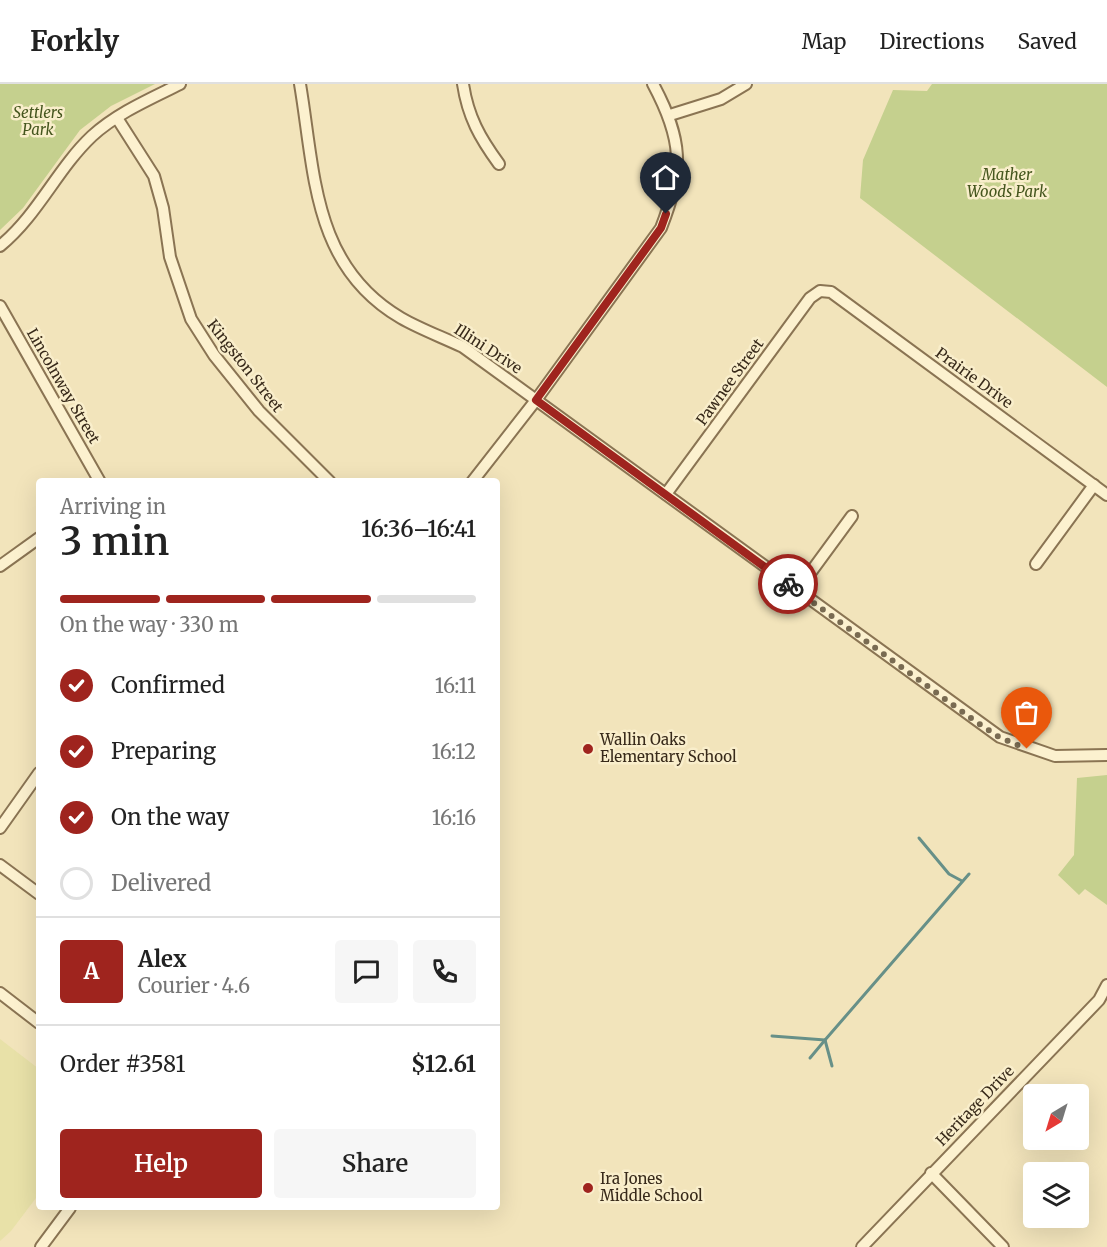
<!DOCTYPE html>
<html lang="en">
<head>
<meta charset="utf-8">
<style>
  :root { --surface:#fff; --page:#f6f6f6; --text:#222; --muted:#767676; --line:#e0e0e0; --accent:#9f241e }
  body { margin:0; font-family:Merriweather,serif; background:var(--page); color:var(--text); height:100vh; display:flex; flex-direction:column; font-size:22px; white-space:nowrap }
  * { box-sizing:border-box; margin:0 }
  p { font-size:20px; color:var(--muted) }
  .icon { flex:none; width:33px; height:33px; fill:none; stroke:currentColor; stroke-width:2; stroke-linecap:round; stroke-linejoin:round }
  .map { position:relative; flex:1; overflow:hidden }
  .side { position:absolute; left:36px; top:394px; width:464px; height:732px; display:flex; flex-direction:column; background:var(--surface); border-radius:6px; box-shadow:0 6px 24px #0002 }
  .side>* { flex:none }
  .needle { width:39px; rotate:218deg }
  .controls { position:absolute; left:1023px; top:1000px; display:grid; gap:12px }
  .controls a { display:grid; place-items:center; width:66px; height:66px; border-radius:6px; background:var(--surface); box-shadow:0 6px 24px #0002; font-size:30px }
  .pin { position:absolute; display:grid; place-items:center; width:51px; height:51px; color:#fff; margin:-62px -26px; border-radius:50% 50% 50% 0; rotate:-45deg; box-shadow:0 0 6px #0007 }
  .pin .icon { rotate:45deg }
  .courier { position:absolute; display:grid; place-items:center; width:60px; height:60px; margin:-30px; border:4px solid #9f241e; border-radius:50%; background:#fff; color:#222; box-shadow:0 2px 8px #0007 }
  .overview em { font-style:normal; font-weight:600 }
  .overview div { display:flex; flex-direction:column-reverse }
  .overview { display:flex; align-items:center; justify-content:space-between; height:102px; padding:0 24px }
  h1 { font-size:39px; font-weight:600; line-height:45px }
  .bar { display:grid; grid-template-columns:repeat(4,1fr); gap:9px 6px; align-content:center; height:72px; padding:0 24px }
  .bar i { height:8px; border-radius:4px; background:var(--line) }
  .bar .selected { background:var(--accent) }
  .bar p { grid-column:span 4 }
  .line { display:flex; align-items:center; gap:15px; padding:0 24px; border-top:2px solid var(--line) }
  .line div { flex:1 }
  .round { display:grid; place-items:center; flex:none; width:63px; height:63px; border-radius:6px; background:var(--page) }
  ol { padding:0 24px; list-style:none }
  li { display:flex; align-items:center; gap:18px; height:66px }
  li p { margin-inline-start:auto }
  li .icon { padding:6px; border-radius:50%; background:var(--accent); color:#fff; stroke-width:4 }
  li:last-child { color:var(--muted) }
  li i { width:33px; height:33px; border:3px solid var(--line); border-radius:50% }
  .button { display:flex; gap:12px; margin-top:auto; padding:12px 24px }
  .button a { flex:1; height:69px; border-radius:6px; background:var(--accent); color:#fff; font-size:24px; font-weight:600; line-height:69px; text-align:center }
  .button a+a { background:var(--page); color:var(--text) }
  header { display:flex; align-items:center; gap:36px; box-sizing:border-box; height:84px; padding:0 30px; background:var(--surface); border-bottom:2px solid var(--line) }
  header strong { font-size:28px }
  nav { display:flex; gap:33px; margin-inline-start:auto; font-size:21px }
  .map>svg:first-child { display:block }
  .farmland { fill:#e8e1a8 }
  .green { fill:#c5d08e }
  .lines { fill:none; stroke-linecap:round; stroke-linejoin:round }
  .stream { stroke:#679088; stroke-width:3 }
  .minor-casing { stroke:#8a7453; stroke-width:14 }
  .minor { stroke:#fcf1cf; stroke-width:10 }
  .done { stroke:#796b52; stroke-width:6; stroke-dasharray:0 10.8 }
  .route { stroke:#9f241e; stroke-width:8 }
  .poi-dot { fill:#9f241e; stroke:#f9eecb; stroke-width:2 }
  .labels { text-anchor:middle; stroke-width:5; stroke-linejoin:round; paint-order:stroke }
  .park-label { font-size:15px; font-style:italic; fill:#45561e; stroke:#f9eecb }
  .street-label { font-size:15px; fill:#382a1a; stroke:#f9eecb }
  .poi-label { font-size:15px; fill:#382a1a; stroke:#f9eecb; text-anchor:start }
</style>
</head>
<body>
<header>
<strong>Forkly</strong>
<nav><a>Map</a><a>Directions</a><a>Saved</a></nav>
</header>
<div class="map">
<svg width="1107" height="1163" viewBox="0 0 1107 1163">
  <rect width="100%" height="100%" fill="#f2e4bb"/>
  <path class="farmland" d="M0,955L39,985V1110L11,1147L0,1157Z"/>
  <g class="green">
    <path d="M0,0H155L111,22L80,46L23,124L0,146Z"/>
    <path d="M932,0H1107V303L860,114L863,76L893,6L927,7Z"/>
    <path d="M1107,691V821L1085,805L1079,811L1058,791L1074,771L1077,694Z"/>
  </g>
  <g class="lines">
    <g class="stream">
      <path d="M919,754L949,790L962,797"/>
      <path d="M772,952L825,956L969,790"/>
      <path d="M825,956L832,982"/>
      <path d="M810,974L825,956"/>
    </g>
    <defs>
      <g id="minor">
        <path d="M300,0C315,88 312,182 401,234C420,245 442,253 463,263L1000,653L1055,672L1107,671"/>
        <path d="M463,0C468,33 480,54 499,80"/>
        <path d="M670,31L721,15L746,0"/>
        <path d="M117,34L154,92L163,124L170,173L191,235L214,271L259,327L330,398"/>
        <path d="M0,162C38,131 57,85 92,52C117,29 150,15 180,0"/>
        <path d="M0,222L100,398"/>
        <path d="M472,398L536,316L661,144C684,85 683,56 653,0"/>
        <path d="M666,410L810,214L820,207L831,208L1107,411"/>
        <path d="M1036,480L1094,401"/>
        <path d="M0,482L39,454"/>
        <path d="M797,507L852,432"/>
        <path d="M0,744L39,689"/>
        <path d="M0,781L39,810"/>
        <path d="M0,909L39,939"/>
        <path d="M931,1089L1003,1163"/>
        <path d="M41,1163L70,1124"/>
        <path d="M862,1163L1099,916L1107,901"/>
      </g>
    </defs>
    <use href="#minor" class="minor-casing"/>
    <use href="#minor" class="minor"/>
  </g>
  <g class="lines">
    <path class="done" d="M788,500L975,637L999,653L1027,665"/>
    <path class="route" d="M666,130L661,144L536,316L788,500"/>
  </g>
  <g class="poi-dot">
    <circle cx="588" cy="665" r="6"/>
    <circle cx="588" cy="1104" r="6"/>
  </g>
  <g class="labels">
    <g class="park-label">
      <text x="38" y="34">Settlers<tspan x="38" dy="17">Park</tspan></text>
      <text x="1007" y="96">Mather<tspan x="1007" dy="17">Woods Park</tspan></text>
    </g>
    <g class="street-label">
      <text transform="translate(488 265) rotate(33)" y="5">Illini Drive</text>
      <text transform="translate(245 282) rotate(52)" y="5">Kingston Street</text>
      <text transform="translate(974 294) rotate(36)" y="5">Prairie Drive</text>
      <text transform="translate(730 298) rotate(-54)" y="5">Pawnee Street</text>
      <text transform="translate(63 302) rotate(60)" y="5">Lincolnway Street</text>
      <text transform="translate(975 1022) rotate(-46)" y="5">Heritage Drive</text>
    </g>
    <g class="poi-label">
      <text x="600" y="661">Wallin Oaks<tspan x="600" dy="17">Elementary School</tspan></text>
      <text x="600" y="1100">Ira Jones<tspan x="600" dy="17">Middle School</tspan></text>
    </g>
  </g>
</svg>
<div class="controls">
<a><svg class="needle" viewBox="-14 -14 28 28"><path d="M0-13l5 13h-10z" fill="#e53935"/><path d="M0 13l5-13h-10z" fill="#767676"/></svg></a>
<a><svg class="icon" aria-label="layers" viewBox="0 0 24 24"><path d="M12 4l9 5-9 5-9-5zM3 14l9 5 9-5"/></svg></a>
</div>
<div class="pin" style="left:1027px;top:665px;background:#ea580c"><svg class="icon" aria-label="bag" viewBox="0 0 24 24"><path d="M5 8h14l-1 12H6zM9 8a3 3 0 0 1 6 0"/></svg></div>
<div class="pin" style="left:666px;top:130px;background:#1f2937"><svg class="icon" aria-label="home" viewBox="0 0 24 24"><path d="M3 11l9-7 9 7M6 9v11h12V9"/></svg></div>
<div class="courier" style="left:788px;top:500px"><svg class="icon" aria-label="bike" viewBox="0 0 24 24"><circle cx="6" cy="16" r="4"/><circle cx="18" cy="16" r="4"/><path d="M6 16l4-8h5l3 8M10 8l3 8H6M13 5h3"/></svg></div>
<section class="side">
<div class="overview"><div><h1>3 min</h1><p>Arriving in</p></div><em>16:36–16:41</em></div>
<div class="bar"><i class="selected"></i><i class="selected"></i><i class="selected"></i><i></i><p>On the way · 330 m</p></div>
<ol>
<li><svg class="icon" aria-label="check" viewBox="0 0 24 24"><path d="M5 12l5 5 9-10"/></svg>Confirmed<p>16:11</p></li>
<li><svg class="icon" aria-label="check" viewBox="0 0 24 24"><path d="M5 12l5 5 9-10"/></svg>Preparing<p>16:12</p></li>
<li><svg class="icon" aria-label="check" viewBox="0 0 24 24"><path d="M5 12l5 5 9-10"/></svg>On the way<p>16:16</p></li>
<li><i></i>Delivered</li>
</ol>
<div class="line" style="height:108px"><b class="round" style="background:var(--accent);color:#fff">A</b><div><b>Alex</b><p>Courier · 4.6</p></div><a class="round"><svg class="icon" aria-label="chat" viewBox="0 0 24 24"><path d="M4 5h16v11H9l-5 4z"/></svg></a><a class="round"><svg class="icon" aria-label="phone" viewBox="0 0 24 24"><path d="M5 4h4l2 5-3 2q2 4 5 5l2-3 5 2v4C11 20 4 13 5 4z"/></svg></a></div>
<div class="line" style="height:78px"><div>Order #3581</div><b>$12.61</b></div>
<div class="button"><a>Help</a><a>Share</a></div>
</section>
</div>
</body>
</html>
